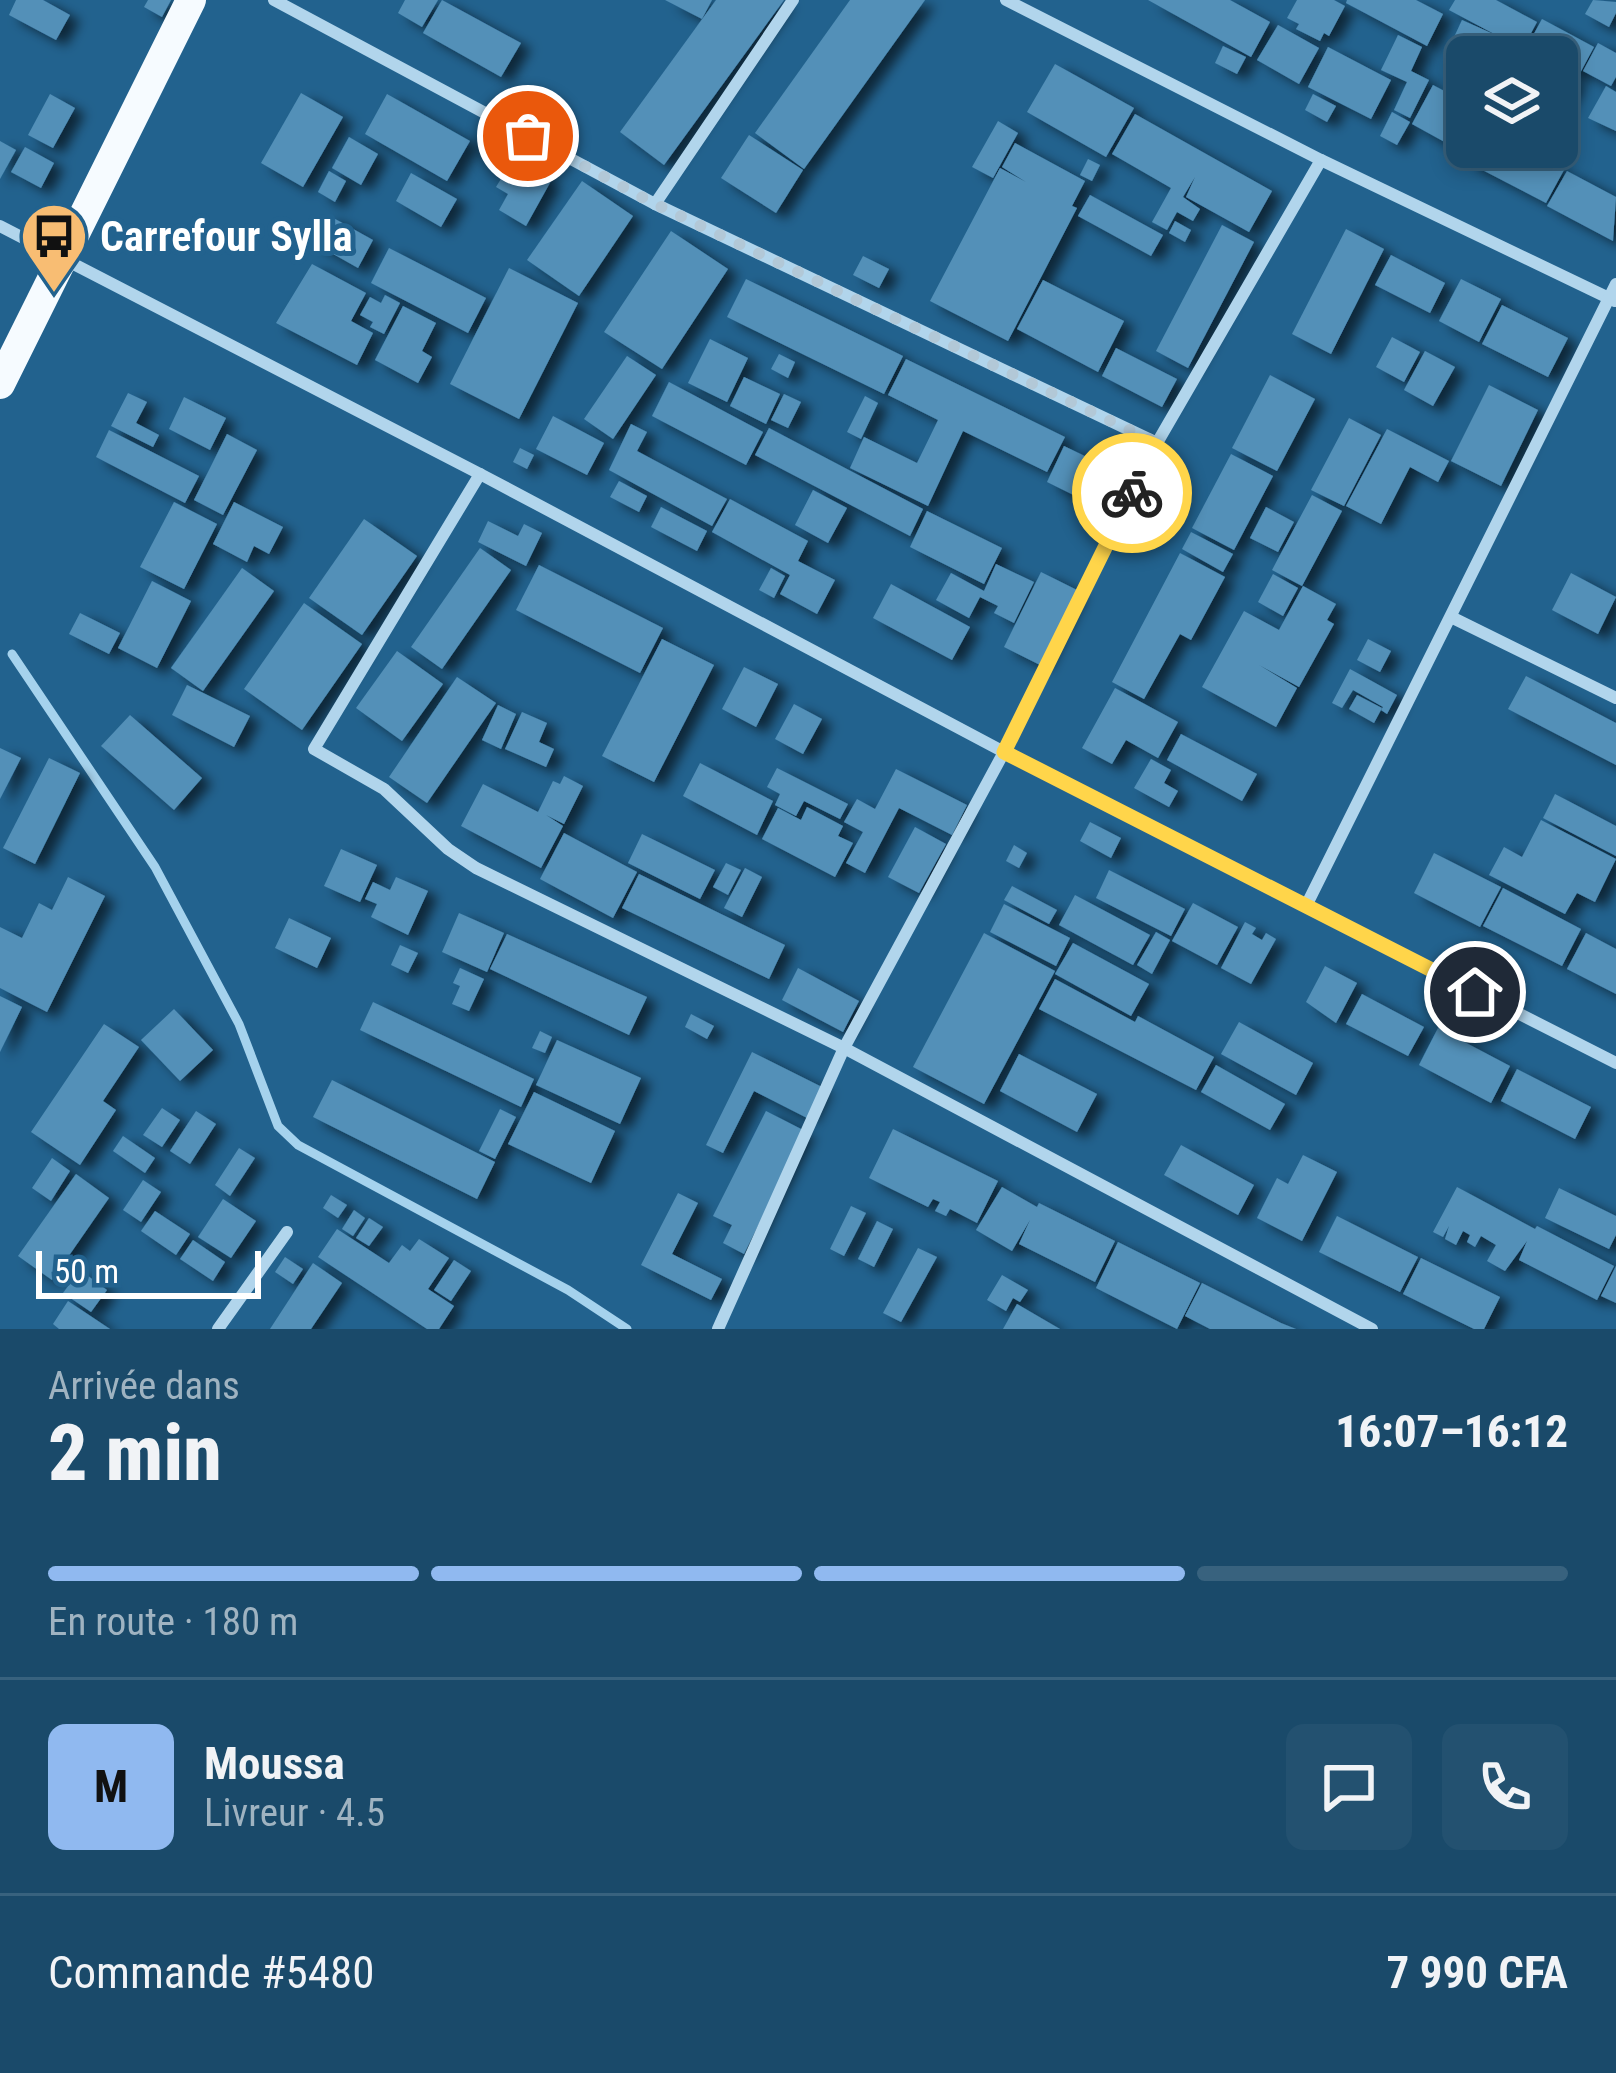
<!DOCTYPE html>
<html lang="fr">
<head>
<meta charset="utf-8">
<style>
  :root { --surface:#1a4a6a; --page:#235170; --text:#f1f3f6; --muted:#9fb3c1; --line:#38627e; --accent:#90b9f0 }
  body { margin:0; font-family:"Roboto Condensed",sans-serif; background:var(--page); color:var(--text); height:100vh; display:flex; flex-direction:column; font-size:45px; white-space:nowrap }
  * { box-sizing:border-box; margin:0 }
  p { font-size:39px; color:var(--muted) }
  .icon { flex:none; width:66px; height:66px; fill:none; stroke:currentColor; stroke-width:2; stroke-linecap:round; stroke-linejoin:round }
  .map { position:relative; height:1329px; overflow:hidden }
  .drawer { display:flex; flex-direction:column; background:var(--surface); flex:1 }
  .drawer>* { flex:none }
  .controls { position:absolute; left:1446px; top:36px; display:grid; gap:24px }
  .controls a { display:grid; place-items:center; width:132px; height:132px; border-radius:18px; background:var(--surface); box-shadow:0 6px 18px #0003,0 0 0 3px var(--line); font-size:60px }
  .scale { position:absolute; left:36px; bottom:30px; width:225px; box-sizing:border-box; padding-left:12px; border:6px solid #fff; border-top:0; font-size:33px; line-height:42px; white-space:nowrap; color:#fff; -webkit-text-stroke:9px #22628e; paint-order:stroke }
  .pin { position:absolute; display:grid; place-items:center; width:102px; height:102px; color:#fff; margin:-51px; border:6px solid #fff; border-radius:50%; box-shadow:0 3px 12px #0007 }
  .courier { position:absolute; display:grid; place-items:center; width:120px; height:120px; margin:-60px; border:9px solid #ffd54a; border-radius:50%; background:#fff; color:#222; box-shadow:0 3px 15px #0007 }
  .headline em { font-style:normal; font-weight:800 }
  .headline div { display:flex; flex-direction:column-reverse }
  .headline { display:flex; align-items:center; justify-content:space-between; height:204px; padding:0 48px }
  h1 { font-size:78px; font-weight:800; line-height:90px }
  .bar { display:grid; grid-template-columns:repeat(4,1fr); gap:18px 12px; align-content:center; height:144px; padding:0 48px }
  .bar i { height:15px; border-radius:9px; background:var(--line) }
  .bar .active { background:var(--accent) }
  .bar p { grid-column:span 4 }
  .line { display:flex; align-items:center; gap:30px; padding:0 48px; border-top:3px solid var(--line) }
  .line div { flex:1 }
  .round { display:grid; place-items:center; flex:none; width:126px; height:126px; border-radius:18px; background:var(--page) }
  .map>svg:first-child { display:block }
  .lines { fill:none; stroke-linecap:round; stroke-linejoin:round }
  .stream { stroke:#a5d2ed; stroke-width:9 }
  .building { fill:#5390b8; filter:url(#shadow) }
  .minor { stroke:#b1d5ec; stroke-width:12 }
  .primary { stroke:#f6fbff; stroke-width:30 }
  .done { stroke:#b2c8d7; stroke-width:12; stroke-dasharray:0 21.6 }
  .route { stroke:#ffd54a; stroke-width:15 }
  .labels { text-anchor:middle; stroke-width:10; stroke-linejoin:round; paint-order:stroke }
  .poi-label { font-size:42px; font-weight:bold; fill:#fff; stroke:#22628e; text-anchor:start }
</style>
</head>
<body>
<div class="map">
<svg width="1616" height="1329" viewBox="0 0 1616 1329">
  <defs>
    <filter id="shadow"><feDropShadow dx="10" dy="6" stdDeviation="6" flood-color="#0009"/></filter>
  </defs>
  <rect width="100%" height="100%" fill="#22628e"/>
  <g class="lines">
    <path class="stream" d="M12,654L155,867L239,1024L278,1126L298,1145L568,1290L627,1329"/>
  </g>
  <g class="building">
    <path d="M16,0H43L70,15L56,40L9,15Z"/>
    <path d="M148,0H171L162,17L144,7Z"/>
    <path d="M405,0H438L422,27L398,13Z"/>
    <path d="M442,0L521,43L501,77L423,33Z"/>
    <path d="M665,0H712L702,19Z"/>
    <path d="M716,0H784L664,165L620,132Z"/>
    <path d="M850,0H925L804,169L755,133Z"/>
    <path d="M1148,0H1230L1270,22L1251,57Z"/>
    <path d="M1297,0H1334L1345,6L1329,36L1324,33L1320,41L1296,29L1299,24L1287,18Z"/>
    <path d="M1347,0H1416L1443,14L1427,46L1346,3Z"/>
    <path d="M1455,0H1496L1537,22L1522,50L1536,57H1466L1449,48L1462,20L1498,36L1449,10Z"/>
    <path d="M1593,0L1616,2V13L1609,27L1585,14Z"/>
    <path d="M1542,19L1594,47L1578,77L1557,66V57H1540L1525,50Z"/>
    <path d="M1278,25L1319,48L1299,84L1257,60Z"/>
    <path d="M1398,35L1422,47L1411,71L1429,80L1410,118L1394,110L1407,82L1381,70Z"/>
    <path d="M1598,43L1616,53V77L1611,86L1583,71Z"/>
    <path d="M1223,46L1246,57L1237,74L1215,63Z"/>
    <path d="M1328,47L1391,80L1371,119L1308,87Z"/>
    <path d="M1055,64L1134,108L1106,157L1027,112Z"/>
    <path d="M1562,73L1576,81L1560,111L1557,109V82Z"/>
    <path d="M1433,85L1467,103V135L1459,150L1412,124Z"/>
    <path d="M1606,86L1616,92V131L1588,118Z"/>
    <path d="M301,93L343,117L303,187L261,163Z"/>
    <path d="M50,94L75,108L53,148L28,135Z"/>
    <path d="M387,94L470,141L447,181L365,134Z"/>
    <path d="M1313,94L1336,106L1327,122L1305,110Z"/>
    <path d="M1392,112L1410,122L1397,145L1380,136Z"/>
    <path d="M1135,114L1272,191L1249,232L1186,197L1195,177L1183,197L1200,209L1193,221L1177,212L1167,230L1152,222L1171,188L1112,154Z"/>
    <path d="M998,121L1018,133L993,178L972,167Z"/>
    <path d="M749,135L803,170L776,213L721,178Z"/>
    <path d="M349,137L378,154L361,185L332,168Z"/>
    <path d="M0,141L16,150L0,179Z"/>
    <path d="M1015,143L1085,181L1072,206L1077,208L1008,341L930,301L1000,168L1026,182L1002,167Z"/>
    <path d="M25,147L54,163L41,188L11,172Z"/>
    <path d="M1474,147H1520L1564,170L1546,203L1467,162Z"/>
    <path d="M513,159L551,181L526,226L499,210L508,194L496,187Z"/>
    <path d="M1088,159L1100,165L1092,181L1080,175Z"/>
    <path d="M329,171L346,181L335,202L318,192Z"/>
    <path d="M1567,171L1616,197L1613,241L1547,206Z"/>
    <path d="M411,173L457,199L441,227L396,201Z"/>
    <path d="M582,181L633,216L579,296L527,260Z"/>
    <path d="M1090,195L1163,235L1151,256L1078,216Z"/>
    <path d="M328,215L373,240L358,268L312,242Z"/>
    <path d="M1175,221L1191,230L1185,242L1169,233Z"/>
    <path d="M1222,225L1254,242L1188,368L1156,351Z"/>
    <path d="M1346,229L1384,249L1331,354L1292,334Z"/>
    <path d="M671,231L728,269L662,369L604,332Z"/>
    <path d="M389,248L486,298L468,333L371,283Z"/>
    <path d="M1391,255L1445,283L1430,313L1375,285Z"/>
    <path d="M863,256L889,269L879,288L853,275Z"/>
    <path d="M312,264L366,293L351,321L373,333L357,365L276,323Z"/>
    <path d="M509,268L578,303L519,419L450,384Z"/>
    <path d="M746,279L903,356L884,394L727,317Z"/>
    <path d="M1461,279L1501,299L1479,342L1439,321Z"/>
    <path d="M1043,280L1124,321L1098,372L1017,329Z"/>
    <path d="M385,295L400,303L384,334L370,327L373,322L360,315L370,297L381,303Z"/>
    <path d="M1502,305L1568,338L1548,377L1482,344Z"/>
    <path d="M403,306L436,323L422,351L432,357L418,383L375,360Z"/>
    <path d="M1392,337L1420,352L1404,382L1376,367Z"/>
    <path d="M710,339L748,358L727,402L688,383Z"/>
    <path d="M1116,348L1177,379L1162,407L1102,376Z"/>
    <path d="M1425,351L1455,367L1433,406L1404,390Z"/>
    <path d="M779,354L795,362L788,378L771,369Z"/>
    <path d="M627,356L656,375L613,439L584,419Z"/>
    <path d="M906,359L1065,437L1047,472L963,431L928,506L850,468L864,437L917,463L938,420L888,395Z"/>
    <path d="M1270,375L1315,399L1277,471L1232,448Z"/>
    <path d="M744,377L780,394L766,424L730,406Z"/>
    <path d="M669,382L763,432L746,465L652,416Z"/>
    <path d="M1489,385L1538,410L1501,486L1451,461Z"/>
    <path d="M128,393L147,402L136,423L159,435L153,447L111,426Z"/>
    <path d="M784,394L801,402L788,428L771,420Z"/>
    <path d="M865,396L878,403L861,439L847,432Z"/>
    <path d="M184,397L226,418L210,450L169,429Z"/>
    <path d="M553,416L604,443L587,475L536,449Z"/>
    <path d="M1349,418L1381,435L1344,506L1311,490Z"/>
    <path d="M631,424L647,432L637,451L727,499L712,526L609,470Z"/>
    <path d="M769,428L923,509L910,536L755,455Z"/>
    <path d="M1387,429L1449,461L1438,482L1410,467L1381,524L1346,506Z"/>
    <path d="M109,430L199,476L185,503L96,457Z"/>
    <path d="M227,434L257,450L223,515L194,500Z"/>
    <path d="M1064,446L1118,472L1100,508L1047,482Z"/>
    <path d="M520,448L534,455L527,469L513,462Z"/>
    <path d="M1231,454L1273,476L1234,550L1192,528Z"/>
    <path d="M619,481L647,496L639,512L610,497Z"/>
    <path d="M813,490L847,508L828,543L795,525Z"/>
    <path d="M1312,495L1342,511L1302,586L1272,570Z"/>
    <path d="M730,499L808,541L798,561L835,580L817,614L780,594L790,575L712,532Z"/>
    <path d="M174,502L217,524L184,589L140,567Z"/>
    <path d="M234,502L283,527L269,554L254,546L247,562L213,544Z"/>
    <path d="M661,507L707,531L697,551L651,527Z"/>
    <path d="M1266,507L1294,522L1278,552L1250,538Z"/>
    <path d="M927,511L1002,548L984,584L910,547Z"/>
    <path d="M364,519L417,556L362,635L309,598Z"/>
    <path d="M488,521L518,536L524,524L542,533L526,566L478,542Z"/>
    <path d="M1191,532L1233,554L1223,572L1182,549Z"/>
    <path d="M480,548L511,570L442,669L411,647Z"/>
    <path d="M1180,553L1225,577L1191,640L1180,634L1144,699L1112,682Z"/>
    <path d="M996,564L1034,582L1014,623L994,613L998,606L980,597L969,618L936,600L951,573L984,591Z"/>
    <path d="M539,565L663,628L640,673L516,610Z"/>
    <path d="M242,568L274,591L203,691L171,668Z"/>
    <path d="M771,568L785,576L774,598L759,590Z"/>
    <path d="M1041,572L1077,590L1040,665L1004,647Z"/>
    <path d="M1571,573L1616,597L1598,634L1552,610Z"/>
    <path d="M1273,574L1298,588L1283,616L1258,602Z"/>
    <path d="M152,581L191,601L157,668L118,648Z"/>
    <path d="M891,584L970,627L952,660L873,618Z"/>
    <path d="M1303,586L1336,604L1327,620L1334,624L1299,687L1259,665L1297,688L1276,727L1202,687L1244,611L1279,630Z"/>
    <path d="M304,603L362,644L302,730L244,689Z"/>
    <path d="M80,613L120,633L109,654L69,634Z"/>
    <path d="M662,639L714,665L654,782L602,756Z"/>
    <path d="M1368,639L1391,651L1380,672L1357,660Z"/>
    <path d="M397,651L443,684L402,741L356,708Z"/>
    <path d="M744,667L778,684L756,727L722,709Z"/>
    <path d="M1350,669L1397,695L1387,714L1381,710L1383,707L1353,690L1342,708L1332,703Z"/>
    <path d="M1526,676L1616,723V765L1508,709Z"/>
    <path d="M457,677L496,703L427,803L389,777Z"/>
    <path d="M187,685L250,716L234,747L172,715Z"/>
    <path d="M1115,688L1178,722L1158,758L1126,740L1112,764L1082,748Z"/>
    <path d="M1357,695L1382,708L1374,723L1349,709Z"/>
    <path d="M794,704L822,719L803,754L775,739Z"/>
    <path d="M498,705L516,714L501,749L482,740Z"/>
    <path d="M522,712L547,723L539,742L554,749L546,767L505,749Z"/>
    <path d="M130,715L202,778L174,810L101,746Z"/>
    <path d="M1181,734L1257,774L1242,801L1167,760Z"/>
    <path d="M0,748L21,758L0,799Z"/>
    <path d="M49,758L80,773L35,864L3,848Z"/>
    <path d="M1151,759L1171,770L1164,783L1178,791L1169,807L1134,788Z"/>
    <path d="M700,763L773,801L757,835L683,796Z"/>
    <path d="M777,768L848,804L840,819L804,801L796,816L775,805L780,794L767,787Z"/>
    <path d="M896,769L967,805L952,835L899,808L865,873L846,863L863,832L844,822L857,799L875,809Z"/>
    <path d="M564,776L583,786L564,824L546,815L563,826L541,868L461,826L483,784L538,812L553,781L560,784Z"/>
    <path d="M1555,794L1616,826V856L1543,818Z"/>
    <path d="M807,807L843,826L838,836L853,843L835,877L762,839L778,808L801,820Z"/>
    <path d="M1541,820L1616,859L1595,902L1577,893L1565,914L1489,875L1504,847L1522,857Z"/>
    <path d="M1090,822L1121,838L1111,858L1080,841Z"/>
    <path d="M915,827L946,844L919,893L888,877Z"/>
    <path d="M564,833L637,872L613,918L540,879Z"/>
    <path d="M642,834L715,870L700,899L628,863Z"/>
    <path d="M1014,845L1027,853L1019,868L1006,861Z"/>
    <path d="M341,849L377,865L360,902L324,886Z"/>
    <path d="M1434,853L1501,887L1480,927L1414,893Z"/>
    <path d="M726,863L741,870L728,895L713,887Z"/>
    <path d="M745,868L762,877L742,917L724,908Z"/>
    <path d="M1109,870L1185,909L1171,936L1096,898Z"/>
    <path d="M639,874L785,945L769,979L622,908Z"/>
    <path d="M68,877L105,896L47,1012L0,988V927L22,938L39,903L52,910Z"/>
    <path d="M396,877L428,891L408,935L371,917L377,904L365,899L373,882L390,890Z"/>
    <path d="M1012,886L1057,910L1049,924L1004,900Z"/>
    <path d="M1503,888L1581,929L1562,966L1483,926Z"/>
    <path d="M1075,895L1150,935L1133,965L1059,925Z"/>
    <path d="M1193,903L1238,927L1217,965L1172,941Z"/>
    <path d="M1004,904L1070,938L1056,966L990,932Z"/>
    <path d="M459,913L504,933L487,972L442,952Z"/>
    <path d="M289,918L331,938L317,968L275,948Z"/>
    <path d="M1245,922L1256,928L1252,934L1262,940L1266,933L1276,939L1251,984L1221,968Z"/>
    <path d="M1156,932L1170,940L1152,974L1137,965Z"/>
    <path d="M984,933L1055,971L984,1104L913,1067Z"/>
    <path d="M1586,933L1616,949V994L1567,969Z"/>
    <path d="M507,934L647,997L629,1035L490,969Z"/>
    <path d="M1073,943L1149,984L1131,1016L1055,974Z"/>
    <path d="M400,945L418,953L408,973L391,965Z"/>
    <path d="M1325,966L1357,983L1336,1023L1306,1002Z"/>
    <path d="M460,968L484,979L469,1011L452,1004L460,986L453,983Z"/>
    <path d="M798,968L859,1001L843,1032L782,1000Z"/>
    <path d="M1055,979L1135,1022L1138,1016L1214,1057L1196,1090L1039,1009Z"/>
    <path d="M1362,994L1424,1027L1408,1056L1346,1024Z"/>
    <path d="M0,996L22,1007L0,1052Z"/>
    <path d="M373,1002L534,1079L521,1107L360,1030Z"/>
    <path d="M174,1009L213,1050L180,1081L141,1040Z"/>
    <path d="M691,1014L714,1026L707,1039L685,1027Z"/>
    <path d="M1239,1022L1313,1063L1296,1095L1221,1054Z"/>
    <path d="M104,1024L139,1047L103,1101L116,1110L80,1165L31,1132Z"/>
    <path d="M1438,1028L1510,1066L1491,1103L1419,1065Z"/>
    <path d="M540,1031L552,1037L545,1053L532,1048Z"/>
    <path d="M557,1040L641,1078L620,1124L536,1085Z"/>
    <path d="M752,1052L822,1087L807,1118L754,1091L723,1153L706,1145Z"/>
    <path d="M1019,1054L1097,1094L1077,1132L1000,1091Z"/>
    <path d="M1216,1065L1285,1104L1270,1130L1201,1092Z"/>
    <path d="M1517,1069L1591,1107L1575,1139L1501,1101Z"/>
    <path d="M332,1080L495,1162L477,1199L313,1117Z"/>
    <path d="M534,1092L615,1131L591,1183L508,1144Z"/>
    <path d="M162,1108L180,1120L162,1147L143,1135Z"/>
    <path d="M500,1109L516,1117L495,1159L479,1151Z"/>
    <path d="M196,1111L216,1124L190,1164L170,1151Z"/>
    <path d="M766,1111L805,1131L744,1254L723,1243L732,1225L713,1216Z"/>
    <path d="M893,1129L998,1181L977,1223L950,1209L946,1216L935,1211L940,1202L933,1199L928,1207L869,1178Z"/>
    <path d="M123,1136L155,1158L145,1173L113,1151Z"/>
    <path d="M1181,1145L1254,1185L1238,1215L1164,1175Z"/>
    <path d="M239,1148L255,1158L230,1196L215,1185Z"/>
    <path d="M1303,1155L1337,1172L1302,1241L1257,1218L1277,1178L1288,1184Z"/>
    <path d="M52,1158L70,1171L51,1201L32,1188Z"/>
    <path d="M76,1174L109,1198L52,1280L18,1256Z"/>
    <path d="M143,1180L161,1192L141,1222L123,1210Z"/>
    <path d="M1002,1187L1037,1207L1039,1203L1115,1241L1095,1282L1019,1244L1030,1220L1012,1251L976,1230Z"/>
    <path d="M1457,1187L1535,1229L1537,1226L1614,1266L1597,1300L1519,1260L1527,1241L1505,1271L1487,1261L1496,1245L1481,1236L1475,1247L1467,1242L1470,1235L1463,1231L1456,1245L1445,1239L1449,1226L1443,1237L1433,1232Z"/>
    <path d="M1559,1188L1616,1216V1235L1609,1249L1545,1218Z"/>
    <path d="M678,1193L698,1203L672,1254L722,1279L711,1300L641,1265Z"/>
    <path d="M331,1195L347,1205L338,1218L323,1208Z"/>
    <path d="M223,1199L256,1221L231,1258L198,1237Z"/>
    <path d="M851,1206L866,1213L844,1256L830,1249Z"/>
    <path d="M354,1210L365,1218L353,1236L342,1229Z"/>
    <path d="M155,1211L190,1234L176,1255L141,1231Z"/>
    <path d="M1337,1216L1418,1257L1400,1292L1319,1252Z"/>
    <path d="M369,1218L383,1227L369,1246L356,1238Z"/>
    <path d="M877,1221L893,1229L874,1267L858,1259Z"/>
    <path d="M337,1229L389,1263L402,1245L410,1251L419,1239L449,1258L428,1289L454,1306L439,1329H427L318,1257Z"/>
    <path d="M193,1240L225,1262L213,1281L180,1259Z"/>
    <path d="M1118,1242L1200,1283L1177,1329L1096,1288Z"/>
    <path d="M918,1248L937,1257L901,1322L883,1313Z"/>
    <path d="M285,1257L303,1269L293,1284L275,1272Z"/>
    <path d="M1421,1258L1500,1297L1484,1329H1474L1403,1294Z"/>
    <path d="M454,1260L471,1271L451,1301L434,1290Z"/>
    <path d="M313,1263L342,1283L311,1329H270Z"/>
    <path d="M1616,1266V1303L1601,1296Z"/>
    <path d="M80,1270L107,1290L91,1312L63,1293Z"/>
    <path d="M1002,1275L1028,1290L1020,1302L1013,1298L1006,1311L987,1300Z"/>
    <path d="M1202,1283L1281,1323L1296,1329H1210L1185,1316Z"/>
    <path d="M68,1301L110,1329H59L53,1324Z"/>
    <path d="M1017,1304L1060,1329H1003Z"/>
  </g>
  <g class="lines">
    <g class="minor">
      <path d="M274,0L655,204L1157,443"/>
      <path d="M1006,0L1321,160L1615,301"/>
      <path d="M655,204L793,0"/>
      <path d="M0,226L480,474L1004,752L1616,1063"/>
      <path d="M480,474L314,749L384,789L448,849L476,868L844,1048L1372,1329"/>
      <path d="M1453,618L1616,698"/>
      <path d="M1307,904L1616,284"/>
      <path d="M218,1329L287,1232"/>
      <path d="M718,1329L844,1048L1004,752L1157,443L1321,160"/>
    </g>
    <path class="primary" d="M0,384L191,0"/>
  </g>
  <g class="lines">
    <path class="done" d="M528,136L655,204L1157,443L1132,493"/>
    <path class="route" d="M1132,493L1004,752L1475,992"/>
  </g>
  <defs>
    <symbol id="bus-pin" viewBox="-11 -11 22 30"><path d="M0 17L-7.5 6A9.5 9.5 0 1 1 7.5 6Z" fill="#f8bd73" stroke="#22628e"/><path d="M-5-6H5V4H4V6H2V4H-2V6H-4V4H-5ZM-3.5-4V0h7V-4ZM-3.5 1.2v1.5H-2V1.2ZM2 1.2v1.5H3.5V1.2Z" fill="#111"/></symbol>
  </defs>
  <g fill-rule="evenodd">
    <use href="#bus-pin" x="16" y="198" width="76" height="104"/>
  </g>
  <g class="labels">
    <g class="poi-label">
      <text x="100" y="251">Carrefour Sylla</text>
    </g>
  </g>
</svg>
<div class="controls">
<a><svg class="icon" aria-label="layers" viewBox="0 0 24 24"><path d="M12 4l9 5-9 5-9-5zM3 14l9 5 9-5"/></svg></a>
</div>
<div class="scale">50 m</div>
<div class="pin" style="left:528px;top:136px;background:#ea580c"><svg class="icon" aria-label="bag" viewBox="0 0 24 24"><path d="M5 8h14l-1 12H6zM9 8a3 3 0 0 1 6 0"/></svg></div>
<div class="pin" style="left:1475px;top:992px;background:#1f2937"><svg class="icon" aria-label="home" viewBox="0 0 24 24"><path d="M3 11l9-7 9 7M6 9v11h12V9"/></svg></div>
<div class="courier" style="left:1132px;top:493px"><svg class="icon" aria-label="bike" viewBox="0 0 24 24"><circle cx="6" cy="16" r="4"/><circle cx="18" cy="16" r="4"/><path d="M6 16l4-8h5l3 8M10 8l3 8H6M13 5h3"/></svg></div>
</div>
<section class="drawer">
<div class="headline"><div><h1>2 min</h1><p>Arrivée dans</p></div><em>16:07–16:12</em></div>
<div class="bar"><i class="active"></i><i class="active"></i><i class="active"></i><i></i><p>En route · 180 m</p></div>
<div class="line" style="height:216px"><b class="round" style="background:var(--accent);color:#111">M</b><div><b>Moussa</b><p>Livreur · 4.5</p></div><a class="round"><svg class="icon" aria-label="chat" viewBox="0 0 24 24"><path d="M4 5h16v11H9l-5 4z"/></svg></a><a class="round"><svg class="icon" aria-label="phone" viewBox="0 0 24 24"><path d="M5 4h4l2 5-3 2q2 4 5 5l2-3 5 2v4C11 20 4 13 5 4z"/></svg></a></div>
<div class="line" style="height:156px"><div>Commande #5480</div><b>7 990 CFA</b></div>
</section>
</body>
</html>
